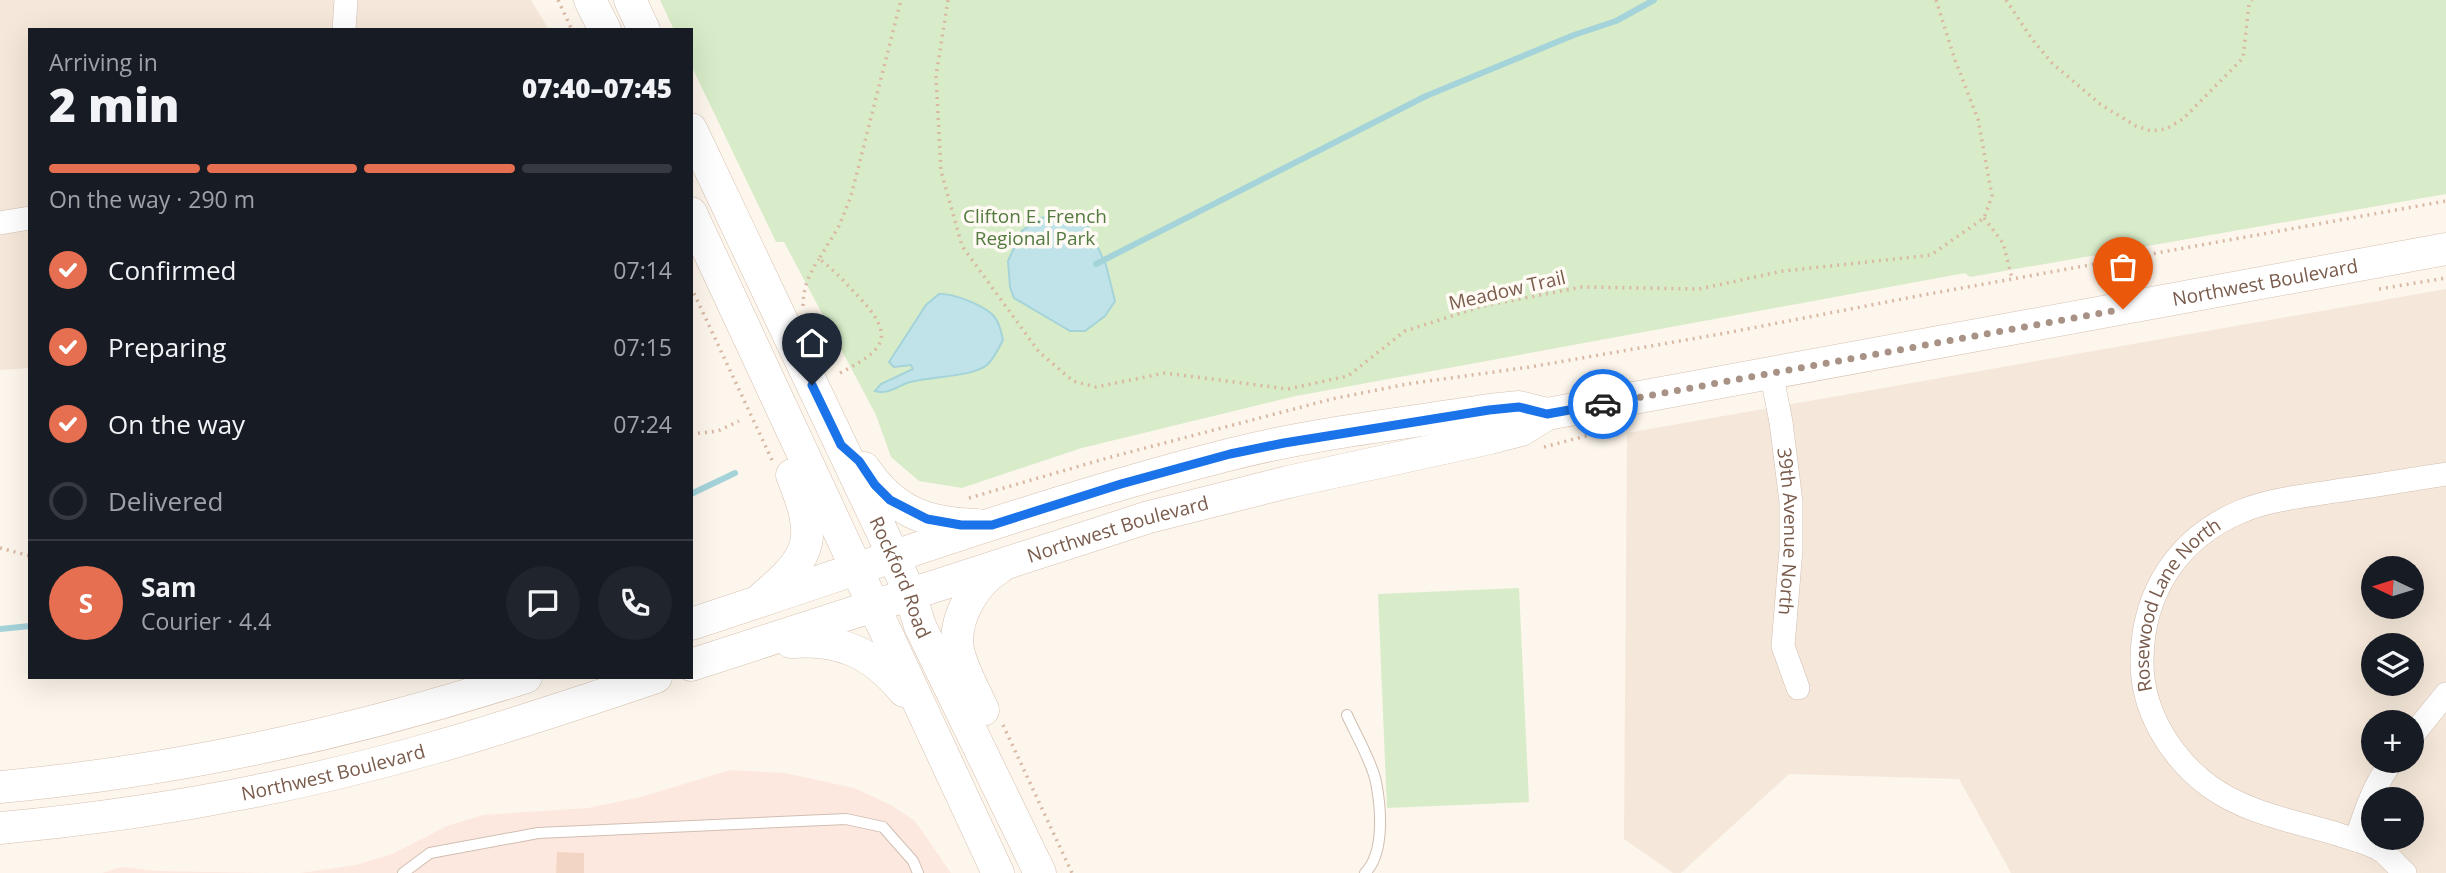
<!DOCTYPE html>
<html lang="en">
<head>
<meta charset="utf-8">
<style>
  :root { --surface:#171b24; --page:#20242c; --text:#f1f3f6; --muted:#9ea1a6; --line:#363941; --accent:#e76f51 }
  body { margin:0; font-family:"Open Sans",sans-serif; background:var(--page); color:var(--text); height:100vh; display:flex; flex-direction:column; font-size:26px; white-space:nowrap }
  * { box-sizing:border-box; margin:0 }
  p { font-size:23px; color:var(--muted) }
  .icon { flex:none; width:38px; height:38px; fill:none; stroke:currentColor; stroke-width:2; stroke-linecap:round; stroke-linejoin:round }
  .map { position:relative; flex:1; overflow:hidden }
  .drawer { position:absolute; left:28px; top:28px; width:665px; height:651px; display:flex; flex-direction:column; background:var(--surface); border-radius:0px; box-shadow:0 7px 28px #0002 }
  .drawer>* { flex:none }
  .needle { width:46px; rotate:274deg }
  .fabs { position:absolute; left:2361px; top:556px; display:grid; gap:14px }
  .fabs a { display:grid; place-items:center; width:63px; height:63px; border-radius:50%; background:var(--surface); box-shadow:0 7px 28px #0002; font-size:35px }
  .pin { position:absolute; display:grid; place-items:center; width:60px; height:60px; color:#fff; margin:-72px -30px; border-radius:50% 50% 50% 0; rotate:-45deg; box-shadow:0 0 7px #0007 }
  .pin .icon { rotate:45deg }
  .courier { position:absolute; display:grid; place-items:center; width:70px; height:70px; margin:-35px; border:5px solid #1a73e8; border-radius:50%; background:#fff; color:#222; box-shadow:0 2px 9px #0007 }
  .overview em { font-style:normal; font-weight:800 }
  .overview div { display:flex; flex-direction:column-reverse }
  .overview { display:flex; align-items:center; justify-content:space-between; height:119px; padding:0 21px }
  h1 { font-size:46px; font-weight:800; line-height:52px }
  .bar { display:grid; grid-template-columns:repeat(4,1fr); gap:10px 7px; align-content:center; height:84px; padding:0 21px }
  .bar i { height:9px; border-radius:5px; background:var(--line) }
  .bar .current { background:var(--accent) }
  .bar p { grid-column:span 4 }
  .line { display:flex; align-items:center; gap:18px; padding:0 21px; border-top:2px solid var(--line) }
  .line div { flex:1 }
  .round { display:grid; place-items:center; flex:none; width:74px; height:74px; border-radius:37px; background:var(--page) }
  ol { padding:0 21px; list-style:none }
  li { display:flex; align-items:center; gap:21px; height:77px }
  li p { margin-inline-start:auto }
  li .icon { padding:7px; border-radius:50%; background:var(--accent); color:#fff; stroke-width:4 }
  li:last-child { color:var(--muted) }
  li i { width:38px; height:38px; border:4px solid var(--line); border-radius:50% }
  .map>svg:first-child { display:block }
  .residential { fill:#f5e8da; fill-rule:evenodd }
  .commercial { fill:#fde8e0 }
  .green { fill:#d8ecc9 }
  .water { fill:#bfe3e8; stroke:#a5d3da; stroke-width:2 }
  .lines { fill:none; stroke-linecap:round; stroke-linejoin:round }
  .stream { stroke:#a5d3da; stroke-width:6 }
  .building { fill:#f3d5c3 }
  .service-casing { stroke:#d1beb0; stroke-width:12 }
  .minor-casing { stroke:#d1beb0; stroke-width:24 }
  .secondary-casing { stroke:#d6c0b0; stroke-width:33 }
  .path { stroke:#d9b8a5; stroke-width:3.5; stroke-dasharray:2 5; stroke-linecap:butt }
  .service { stroke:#fff; stroke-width:10 }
  .minor { stroke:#fff; stroke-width:23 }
  .secondary { stroke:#fff; stroke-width:32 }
  .done { stroke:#a89285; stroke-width:7; stroke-dasharray:0 12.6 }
  .route { stroke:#1a73e8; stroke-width:9 }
  .labels { text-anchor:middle; stroke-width:7; stroke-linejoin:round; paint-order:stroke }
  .park-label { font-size:19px; fill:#537a41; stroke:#fffaf3 }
  .street-label { font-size:19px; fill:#7a5c4d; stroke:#fffaf3 }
</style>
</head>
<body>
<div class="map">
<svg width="2446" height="873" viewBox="0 0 2446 873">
  <rect width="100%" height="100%" fill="#fdf6ec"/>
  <g class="residential">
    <path d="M0,0H531L549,30H30V368L0,370Z"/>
    <path d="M2446,289V873H2011L1959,779L1789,774L1681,873H1673L1624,839L1627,433ZM2373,569H2412V607H2373ZM2373,646H2412V684H2373ZM2373,723H2412V761H2373ZM2373,800H2412V838H2373Z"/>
  </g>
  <g class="commercial">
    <path d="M730,770L785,773L854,788L891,805L915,821L951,873H300L356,865L392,854L447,826L483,815L588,808L641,797Z"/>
    <path d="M121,867L157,871L271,873H102Z"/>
  </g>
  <g class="green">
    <path d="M660,0H2446V194L1970,277L1965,273L1296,396L1082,448L962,488L919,481L891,457L876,415L784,242H776L691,65V30H674Z"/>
    <path d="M1519,588L1529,802L1387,808L1378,594Z"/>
  </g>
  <g class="water">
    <path d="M1059,216L1085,220L1106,265L1115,301L1105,316L1085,331H1070L1014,298L1010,287L1008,261L1022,231L1040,218Z"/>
    <path d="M939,294C953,293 980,304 992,314C999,321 1001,331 1003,340C999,348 994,358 988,364C973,378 927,376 907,383C896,387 887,395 875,391L881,384L913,369L911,365L894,367L889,362L926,305Z"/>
  </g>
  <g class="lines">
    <g class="stream">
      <path d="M1096,264L1426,96L1574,35L1616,21L1654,0"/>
      <path d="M691,494L735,473"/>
      <path d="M0,629L30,626"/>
    </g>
  </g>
  <path class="building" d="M557,852L584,853V873H556Z"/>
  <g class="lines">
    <defs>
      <g id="service">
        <path d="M1347,715C1356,735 1372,762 1376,782C1381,808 1385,853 1365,873"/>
        <path d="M403,873L430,853L538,833L846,819L883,827L913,861L918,873"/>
      </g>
      <g id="minor">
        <path d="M344,30L346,0"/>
        <path d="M0,223L30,218"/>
        <path id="s1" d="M1771,372L1781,422L1791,502V549L1783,646L1798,688"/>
        <path d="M2412,736L2446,694"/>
        <path d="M2356,840C2365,812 2374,785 2392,761"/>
        <path id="s2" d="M2405,873C2397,866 2390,857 2382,851C2369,842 2351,839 2337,834C2293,821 2246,813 2209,786C2169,756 2141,709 2142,659C2143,591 2179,537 2242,511C2271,499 2305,496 2336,491C2373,486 2409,480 2446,474"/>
      </g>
      <g id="secondary">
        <path d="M590,0L605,30"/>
        <path d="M630,0L644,30"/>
        <path id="s3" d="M691,129L885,538L910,594L920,626L1040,873"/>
        <path d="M691,213L998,873"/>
        <path d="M864,468C893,511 926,524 977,525"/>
        <path d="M764,596C815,554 816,535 792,475"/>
        <path d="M691,624C869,566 1046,501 1228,455C1313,433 1402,424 1489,410L1519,407L1547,414"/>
        <path d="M791,642C840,638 873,653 904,691"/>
        <path id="s4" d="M691,665L1149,517L1288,482L1490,438L1521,430L1547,414L2446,249"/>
        <path d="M983,710C975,692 964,673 959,654C951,622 973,584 999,568"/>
        <path d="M0,787C178,771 355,732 526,677"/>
        <path id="s5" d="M0,828C145,815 293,788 433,748C508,727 582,702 656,677"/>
      </g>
    </defs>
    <use href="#service" class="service-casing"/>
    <use href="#minor" class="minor-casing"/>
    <use href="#secondary" class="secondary-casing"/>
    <g class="path">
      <path d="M558,0L572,30"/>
      <path d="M948,0L936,76L941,171L962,246L1039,352L1073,381L1096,387L1165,373L1288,389L1348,376L1405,331L1483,306L1582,287L1699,289L1783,271L1931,255L1984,218L1992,196L1978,119L1955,60L1936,0"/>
      <path d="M2006,0L2032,39L2052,63L2100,104L2136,126L2151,131L2166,129L2183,119L2243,58L2249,4L2252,0"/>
      <path d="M1984,218L2003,243L2012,278"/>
      <path d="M691,287L772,460"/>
      <path d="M2379,289L2446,278"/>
      <path d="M803,306C803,288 809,274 819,259"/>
      <path d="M840,373C884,350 897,338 859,297C846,284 834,269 819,259L839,226L851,196L901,0"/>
      <path d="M691,434L718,431L739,421"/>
      <path d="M1544,447L1601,432"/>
      <path d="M969,498L1111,457L1332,399L1407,384L1530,367L1726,333L1923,295L2446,201"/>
      <path d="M0,548L30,556"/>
      <path d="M1003,725L1072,873"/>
    </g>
    <use href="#service" class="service"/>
    <use href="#minor" class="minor"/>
    <use href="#secondary" class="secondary"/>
  </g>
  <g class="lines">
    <path class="done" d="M1603,404L2123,309"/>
    <path class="route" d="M812,385L841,445L859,461L875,485L890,500L927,519L961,525H992L1121,484L1230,454L1284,443L1489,410L1519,407L1547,414L1603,404"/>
  </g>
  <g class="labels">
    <g class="park-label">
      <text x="1035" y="223">Clifton E. French<tspan x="1035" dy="22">Regional Park</tspan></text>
    </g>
    <g class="street-label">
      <text dy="7" stroke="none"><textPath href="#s4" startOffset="1624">Northwest Boulevard</textPath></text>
      <text transform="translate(1507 290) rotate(-13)" y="7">Meadow Trail</text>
      <text dy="7" stroke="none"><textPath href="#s4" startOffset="448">Northwest Boulevard</textPath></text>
      <text dy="7" stroke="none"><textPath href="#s1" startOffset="161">39th Avenue North</textPath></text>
      <text dy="7" stroke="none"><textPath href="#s3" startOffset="495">Rockford Road</textPath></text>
      <text dy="7" stroke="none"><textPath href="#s2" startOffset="432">Rosewood Lane North</textPath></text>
      <text dy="7" stroke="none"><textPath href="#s5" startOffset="338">Northwest Boulevard</textPath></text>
    </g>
  </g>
</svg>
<div class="fabs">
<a><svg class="needle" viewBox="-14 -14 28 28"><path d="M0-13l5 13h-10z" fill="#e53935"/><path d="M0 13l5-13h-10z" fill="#9ea1a6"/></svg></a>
<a><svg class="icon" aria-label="layers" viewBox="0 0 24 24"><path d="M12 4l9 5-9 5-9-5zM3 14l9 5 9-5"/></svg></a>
<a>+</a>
<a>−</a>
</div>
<div class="pin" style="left:2123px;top:309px;background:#ea580c"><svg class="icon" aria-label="bag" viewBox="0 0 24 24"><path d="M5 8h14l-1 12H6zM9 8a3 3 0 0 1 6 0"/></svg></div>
<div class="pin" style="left:812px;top:385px;background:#1f2937"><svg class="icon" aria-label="home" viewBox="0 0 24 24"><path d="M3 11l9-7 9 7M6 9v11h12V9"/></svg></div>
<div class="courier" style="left:1603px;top:404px"><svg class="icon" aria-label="car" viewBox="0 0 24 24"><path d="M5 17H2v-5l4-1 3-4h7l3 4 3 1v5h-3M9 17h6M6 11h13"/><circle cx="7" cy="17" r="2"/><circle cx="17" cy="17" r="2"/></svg></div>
<section class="drawer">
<div class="overview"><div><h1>2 min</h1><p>Arriving in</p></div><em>07:40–07:45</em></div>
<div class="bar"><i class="current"></i><i class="current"></i><i class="current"></i><i></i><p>On the way · 290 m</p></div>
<ol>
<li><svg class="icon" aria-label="check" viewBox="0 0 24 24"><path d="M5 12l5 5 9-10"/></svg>Confirmed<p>07:14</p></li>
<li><svg class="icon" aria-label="check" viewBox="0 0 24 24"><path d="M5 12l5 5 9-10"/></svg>Preparing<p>07:15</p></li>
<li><svg class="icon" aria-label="check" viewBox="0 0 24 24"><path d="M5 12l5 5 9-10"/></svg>On the way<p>07:24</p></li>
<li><i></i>Delivered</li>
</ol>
<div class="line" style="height:126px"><b class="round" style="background:var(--accent);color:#fff">S</b><div><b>Sam</b><p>Courier · 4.4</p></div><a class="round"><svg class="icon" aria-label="chat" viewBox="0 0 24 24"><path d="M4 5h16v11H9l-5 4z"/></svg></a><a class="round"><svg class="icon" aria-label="phone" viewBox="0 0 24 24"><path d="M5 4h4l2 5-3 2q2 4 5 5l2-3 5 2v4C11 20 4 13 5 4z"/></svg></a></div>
</section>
</div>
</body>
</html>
